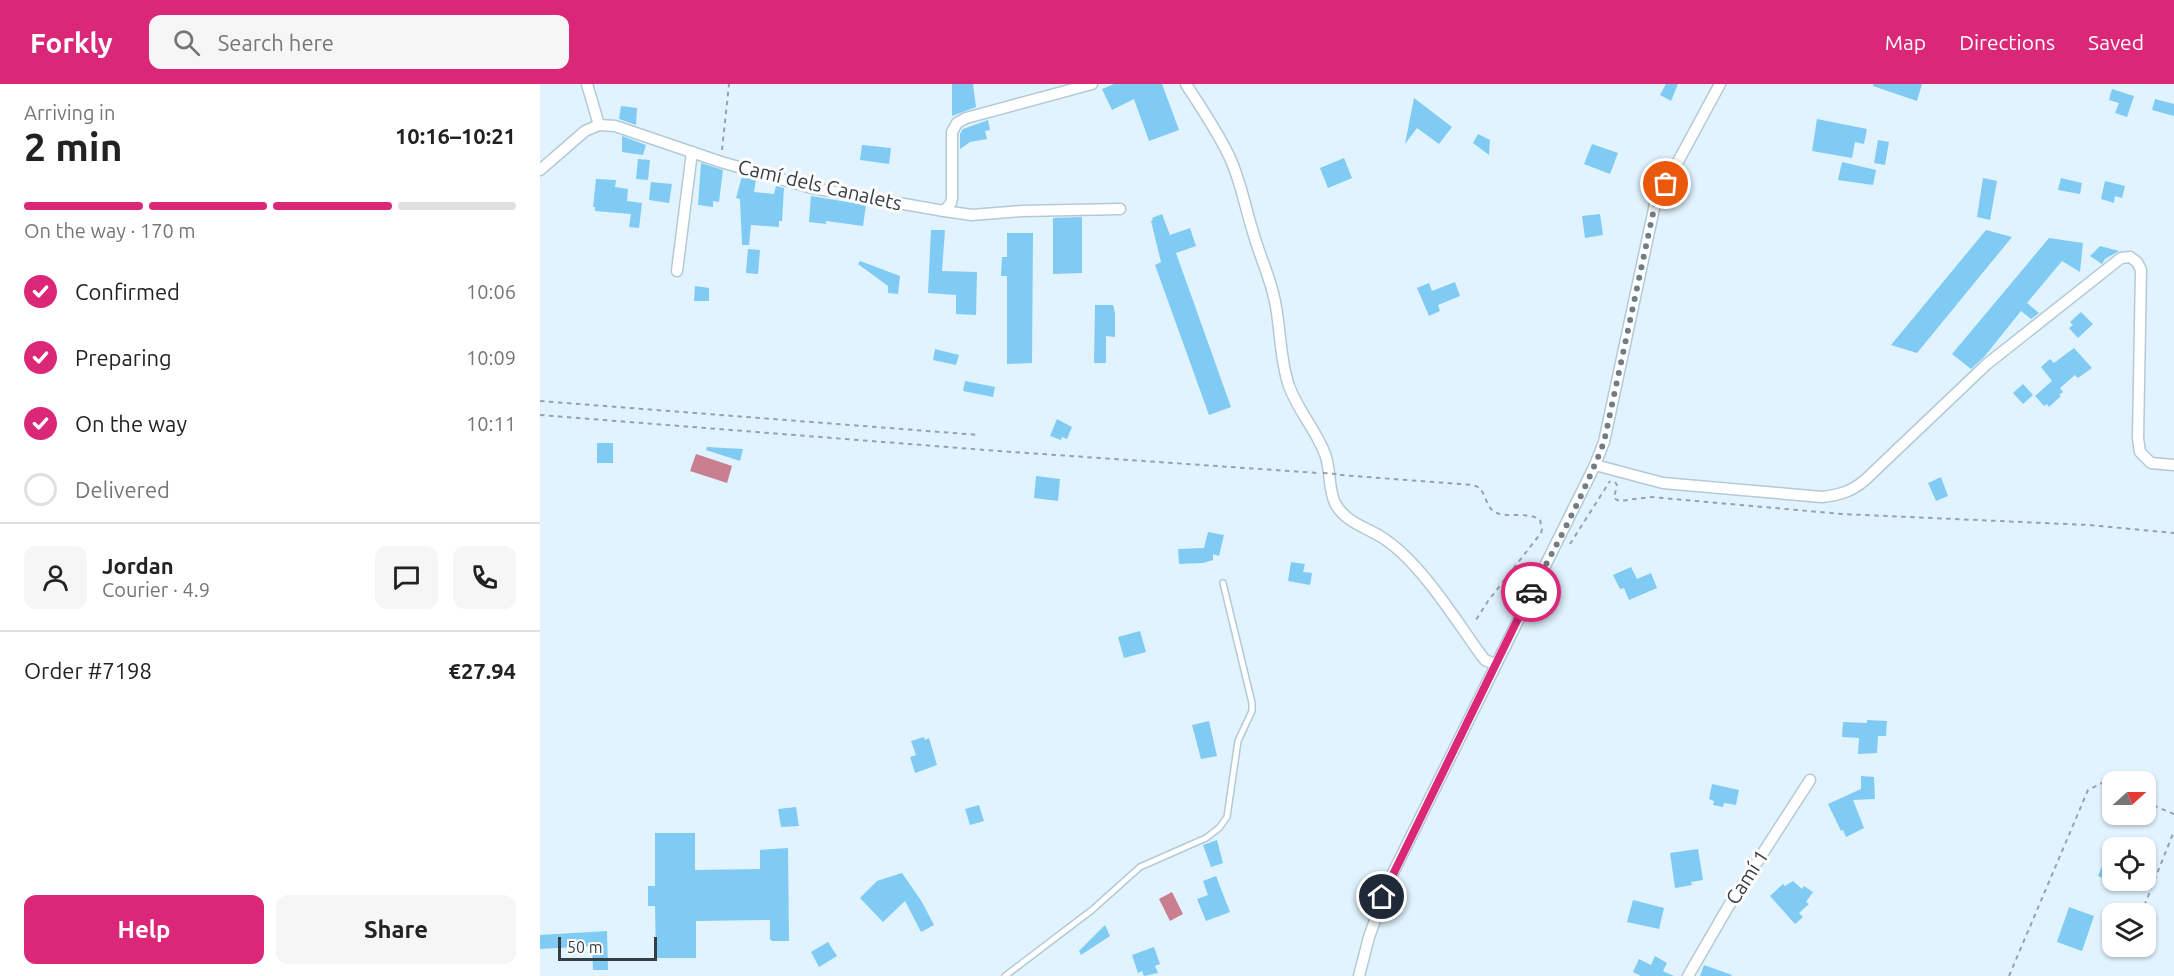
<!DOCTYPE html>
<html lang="en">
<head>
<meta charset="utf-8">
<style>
  :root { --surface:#fff; --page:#f6f6f6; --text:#222; --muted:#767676; --line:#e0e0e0; --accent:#db2777 }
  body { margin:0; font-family:Ubuntu,sans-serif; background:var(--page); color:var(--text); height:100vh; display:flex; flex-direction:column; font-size:22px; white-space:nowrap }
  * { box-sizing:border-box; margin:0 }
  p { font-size:20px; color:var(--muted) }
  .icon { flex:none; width:33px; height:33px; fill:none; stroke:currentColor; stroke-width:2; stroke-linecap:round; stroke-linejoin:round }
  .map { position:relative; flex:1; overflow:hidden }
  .drawer { display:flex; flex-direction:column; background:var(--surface); width:540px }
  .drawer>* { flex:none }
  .needle { width:39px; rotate:69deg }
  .fabs { position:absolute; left:1562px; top:687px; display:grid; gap:12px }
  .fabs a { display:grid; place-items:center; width:54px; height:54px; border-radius:12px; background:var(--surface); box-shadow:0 2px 4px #0004; font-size:30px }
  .scale { position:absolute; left:18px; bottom:15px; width:99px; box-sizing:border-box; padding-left:6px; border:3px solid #353e43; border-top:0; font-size:16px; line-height:21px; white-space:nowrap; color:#353e43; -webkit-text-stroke:4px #fdfdfd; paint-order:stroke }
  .pin { position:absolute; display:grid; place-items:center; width:51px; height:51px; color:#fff; margin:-26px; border:3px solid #fff; border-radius:50%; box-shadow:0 2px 6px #0007 }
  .courier { position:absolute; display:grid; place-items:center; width:60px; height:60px; margin:-30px; border:4px solid #db2777; border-radius:50%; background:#fff; color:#222; box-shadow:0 2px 8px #0007 }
  .headline em { font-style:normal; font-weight:700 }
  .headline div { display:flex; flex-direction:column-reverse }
  .headline { display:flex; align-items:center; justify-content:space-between; height:102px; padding:0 24px }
  h1 { font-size:39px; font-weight:700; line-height:45px }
  .bar { display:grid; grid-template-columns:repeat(4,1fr); gap:9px 6px; align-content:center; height:72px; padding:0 24px }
  .bar i { height:8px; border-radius:4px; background:var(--line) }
  .bar .on { background:var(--accent) }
  .bar p { grid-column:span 4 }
  .line { display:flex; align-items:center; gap:15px; padding:0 24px; border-top:2px solid var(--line) }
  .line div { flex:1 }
  .round { display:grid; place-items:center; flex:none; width:63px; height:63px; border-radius:12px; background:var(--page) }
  ol { padding:0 24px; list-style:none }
  li { display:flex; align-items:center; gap:18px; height:66px }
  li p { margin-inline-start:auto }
  li .icon { padding:6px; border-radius:50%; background:var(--accent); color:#fff; stroke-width:4 }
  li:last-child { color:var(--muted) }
  li i { width:33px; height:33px; border:3px solid var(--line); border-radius:50% }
  .cta { display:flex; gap:12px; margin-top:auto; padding:12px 24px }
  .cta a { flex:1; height:69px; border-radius:12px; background:var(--accent); color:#fff; font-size:24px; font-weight:700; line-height:69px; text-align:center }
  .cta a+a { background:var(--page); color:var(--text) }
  header { display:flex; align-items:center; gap:36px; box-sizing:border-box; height:84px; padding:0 30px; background:var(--accent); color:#fff }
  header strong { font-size:28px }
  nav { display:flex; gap:33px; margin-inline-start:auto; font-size:21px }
  .search { width:420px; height:54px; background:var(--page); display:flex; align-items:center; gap:15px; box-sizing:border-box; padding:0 21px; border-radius:12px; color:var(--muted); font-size:22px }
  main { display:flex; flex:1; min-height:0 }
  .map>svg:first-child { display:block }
  .water { fill:#c97f8f }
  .building { fill:#80cbf3 }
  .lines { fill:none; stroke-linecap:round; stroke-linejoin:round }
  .service-casing { stroke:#b3cad6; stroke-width:8 }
  .minor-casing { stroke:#b3cad6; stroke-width:13 }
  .path { stroke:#95a3ab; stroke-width:2; stroke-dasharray:4.5 4.5; stroke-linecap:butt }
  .service { stroke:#fff; stroke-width:5 }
  .minor { stroke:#fff; stroke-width:10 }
  .path-bridge { stroke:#95a3ab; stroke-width:2; stroke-dasharray:4.5 4.5; stroke-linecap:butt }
  .done { stroke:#717d84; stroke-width:6; stroke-dasharray:0 10.8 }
  .route { stroke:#db2777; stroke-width:8 }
  .labels { text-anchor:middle; stroke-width:6; stroke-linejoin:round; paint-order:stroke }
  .street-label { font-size:20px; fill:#353e43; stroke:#fdfdfd }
</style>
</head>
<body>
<header>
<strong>Forkly</strong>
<div class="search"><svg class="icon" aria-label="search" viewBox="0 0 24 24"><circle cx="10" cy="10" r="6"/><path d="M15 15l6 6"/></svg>Search here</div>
<nav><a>Map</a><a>Directions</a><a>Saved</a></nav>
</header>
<main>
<section class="drawer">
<div class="headline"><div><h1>2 min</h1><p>Arriving in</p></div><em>10:16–10:21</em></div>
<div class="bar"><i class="on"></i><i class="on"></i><i class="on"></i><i></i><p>On the way · 170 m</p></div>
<ol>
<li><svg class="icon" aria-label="check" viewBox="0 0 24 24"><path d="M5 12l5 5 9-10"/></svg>Confirmed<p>10:06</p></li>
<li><svg class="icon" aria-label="check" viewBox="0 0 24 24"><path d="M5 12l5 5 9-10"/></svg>Preparing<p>10:09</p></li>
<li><svg class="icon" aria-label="check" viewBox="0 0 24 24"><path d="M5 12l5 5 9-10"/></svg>On the way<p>10:11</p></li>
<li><i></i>Delivered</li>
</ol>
<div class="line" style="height:108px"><a class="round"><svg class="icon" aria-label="person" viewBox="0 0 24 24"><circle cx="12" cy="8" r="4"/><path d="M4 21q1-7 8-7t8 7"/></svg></a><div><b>Jordan</b><p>Courier · 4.9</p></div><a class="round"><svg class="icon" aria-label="chat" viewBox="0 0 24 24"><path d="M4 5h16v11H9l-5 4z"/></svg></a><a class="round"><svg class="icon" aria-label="phone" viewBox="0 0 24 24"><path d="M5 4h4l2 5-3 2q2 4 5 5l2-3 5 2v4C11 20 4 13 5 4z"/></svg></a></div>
<div class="line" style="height:78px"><div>Order #7198</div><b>€27.94</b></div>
<div class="cta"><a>Help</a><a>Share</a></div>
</section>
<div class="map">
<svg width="1634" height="892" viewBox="0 0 1634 892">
  <rect width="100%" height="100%" fill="#e1f3fe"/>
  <g class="water">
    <path d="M156,370L192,382L187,399L150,387Z"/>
    <path d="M632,808L643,830L630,837L619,815Z"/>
  </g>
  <g class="building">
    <path d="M412,0H433L436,23L412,32Z"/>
    <path d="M574,0H622L639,46L609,57L594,15L572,26L562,5Z"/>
    <path d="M1126,0H1138L1131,17L1120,11Z"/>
    <path d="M1333,0H1382L1377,17L1333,2Z"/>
    <path d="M1572,5L1594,12L1587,33L1575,29L1579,19L1569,16Z"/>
    <path d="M874,14L912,43L899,60L877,44L865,60Z"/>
    <path d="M1615,15L1634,20V32L1612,26Z"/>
    <path d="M81,22L97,24L96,41L79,35Z"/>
    <path d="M1277,35L1327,45L1324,60L1315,58L1312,74L1272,67Z"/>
    <path d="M448,36L450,46L445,47L447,55L430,58L420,65V50L423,45Z"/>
    <path d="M938,50L950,56L949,71L933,59Z"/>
    <path d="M82,52L106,61L103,71L82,68Z"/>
    <path d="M1338,56L1349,58L1345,81L1334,79Z"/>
    <path d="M1052,60L1078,69L1070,90L1044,80Z"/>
    <path d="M322,61L351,64L349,80L320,76Z"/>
    <path d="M804,74L812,94L788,104L780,84Z"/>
    <path d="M98,75L110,76L108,96L96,95Z"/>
    <path d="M1302,78L1336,86L1333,101L1298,96Z"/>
    <path d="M161,79L183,86L179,118L173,117V123L158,121Z"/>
    <path d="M202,92L216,96L214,108L234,110L236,102L244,104L242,137H239V143L211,141L209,161H202L200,115L196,114Z"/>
    <path d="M1443,94L1457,97L1450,136L1437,133Z"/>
    <path d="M1521,94L1542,99L1540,110L1518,106Z"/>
    <path d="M56,95L76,96L75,103L88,105L87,117L102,119L99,144L89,143L91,130L55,127V123H53Z"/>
    <path d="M1565,97L1585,102L1582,114L1575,112L1574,119L1561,115Z"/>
    <path d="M111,98L132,100L129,119L109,116Z"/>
    <path d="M271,112L326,121L323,142L286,137V140L269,138Z"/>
    <path d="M622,130L630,151L650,144L656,162L636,169L691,323L669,331L615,181L621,178L611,137L613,136L612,134Z"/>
    <path d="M1060,130L1063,151L1045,154L1042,132Z"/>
    <path d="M542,133V189L513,190V134Z"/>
    <path d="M391,146H405L402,187L437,188L436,231L416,230V211L388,209Z"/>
    <path d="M1446,146L1472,153L1377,269L1351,261Z"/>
    <path d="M467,149H493L492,279L467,280V192H461L462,173H467Z"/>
    <path d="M1509,154L1543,159L1540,188L1522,177L1487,219L1499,229L1491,235L1481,227L1444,273L1431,285L1412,270Z"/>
    <path d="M1560,162L1579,167L1565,175L1562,180L1550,172Z"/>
    <path d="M208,165L220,166L218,190L206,189Z"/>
    <path d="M320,177L360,192L358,210L348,209V202L318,180Z"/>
    <path d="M915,198L920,212L898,221L900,227L889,232L877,204L889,199L892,207Z"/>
    <path d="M155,202L169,204V217H154Z"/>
    <path d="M555,221H573L575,229V253L566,252V279H554Z"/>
    <path d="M1541,228L1553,240L1538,254L1529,244L1533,241L1530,238Z"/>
    <path d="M1534,264L1552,284L1538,294L1535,291L1520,304L1523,308L1519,311L1521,312L1509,323L1507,320L1504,322L1495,312L1512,297L1501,283L1510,275L1514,279Z"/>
    <path d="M395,265L419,271L416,281L393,276Z"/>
    <path d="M425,297L455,303L453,313L423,307Z"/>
    <path d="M1483,300L1493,311L1483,320L1473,309Z"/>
    <path d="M517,335L532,343L527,355L522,353L521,356L510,352Z"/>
    <rect x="57" y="359" width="16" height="20"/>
    <path d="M167,363L203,365L200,377L166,366Z"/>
    <path d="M496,392L520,395L518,417L494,414Z"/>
    <path d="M1401,393L1408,412L1396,417L1388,399Z"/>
    <path d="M668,448L684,451L679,472L673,470V476L663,479L639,480L638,465L664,464Z"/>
    <path d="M751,478L765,480L763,488L772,489L770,501L748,497Z"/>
    <path d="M1091,483L1097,495L1111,489L1117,504L1089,516L1084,504L1080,505L1073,491Z"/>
    <path d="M600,547L606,568L584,574L578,553Z"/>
    <path d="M1327,636L1347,637L1346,652H1338L1337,669L1318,670L1319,654L1302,653L1303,638L1327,639Z"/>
    <path d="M669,637L677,672L661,675L652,641Z"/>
    <path d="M384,653L385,656L389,654L397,681L375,689L370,673L376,671L371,657Z"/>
    <path d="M1321,692L1334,693L1335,715L1313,716L1324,744L1306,753L1303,746L1301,747L1288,720L1321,705Z"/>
    <path d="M1172,700L1199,706L1196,721L1184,719L1183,723L1173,721L1174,717L1169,715Z"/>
    <path d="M439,721L444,737L430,741L425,725Z"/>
    <path d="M256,723L259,742L241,743L238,725Z"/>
    <path d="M115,749H155V786L220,785V766L248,764L249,857H232L230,855V836L156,837V874H116L115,822H108V802H115Z"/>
    <path d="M677,756L683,779L671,783L663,761Z"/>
    <path d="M1572,758V798L1558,792Z"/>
    <path d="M1158,765L1163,796L1151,798L1152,801L1135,804L1130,769Z"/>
    <path d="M362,789L382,818L394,841L381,848L365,817L343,838L320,814L337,797Z"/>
    <path d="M676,792L690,828L666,837L657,815L668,811L663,797Z"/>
    <path d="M1253,797L1262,805L1264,802L1273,808L1266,818L1269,820L1259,829L1263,833L1255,840L1230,812L1243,800L1245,802Z"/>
    <path d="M1093,816L1124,824L1119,845L1087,838Z"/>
    <path d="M1529,823L1554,832L1542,867L1517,858Z"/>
    <path d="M565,841L570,852L541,871L539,867Z"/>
    <path d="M67,847L68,886H53L52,862L0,865V851Z"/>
    <path d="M288,858L297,872L279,883L271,868Z"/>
    <path d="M614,863L620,880L615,882L618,889L604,892L602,887L598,889L592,871Z"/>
    <path d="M1115,872L1127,879L1123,887L1134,892H1101L1093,888L1099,875L1111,881Z"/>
    <path d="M1164,881L1192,891L1191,892H1160Z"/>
  </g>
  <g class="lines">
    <defs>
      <path id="service" d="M465,892L552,826L600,783L666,754L679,744L687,733L698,657L712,627V619L683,499"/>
      <g id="minor">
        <path d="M47,0L59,41"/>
        <path d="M646,0C661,24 678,48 690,74C701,98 705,123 713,148C719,170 729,191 734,213C741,242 739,273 749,302C758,327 776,346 785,370C791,386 788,404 795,419C805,439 829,444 846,456C882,481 915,535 941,571L945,576L955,580"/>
        <path d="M0,86L45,47L59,41L75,42L181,78L272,104L404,127L432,131L482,127L580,125"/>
        <path d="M404,127L411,119L412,114V48L417,39L426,34L552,0"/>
        <path d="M137,187L152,68"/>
        <path d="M1055,381L1123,399L1282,413C1299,411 1311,408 1325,396L1447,280L1581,174L1590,173L1597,178L1601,186L1598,354L1600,368L1611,379L1634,381"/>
        <path d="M819,892L829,853L850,795L1055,381L1064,358L1115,120L1180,0"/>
        <path d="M1148,892L1188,823L1270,696"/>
      </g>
    </defs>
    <use href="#service" class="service-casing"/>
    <use href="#minor" class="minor-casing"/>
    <g class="path">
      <path d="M182,66L189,0"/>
      <path d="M0,317L439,351"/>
      <path d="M0,331L458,367L778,389"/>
      <path d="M800,391L933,401L940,404C945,411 947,421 952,426C962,436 987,426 1000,436L1002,445L1001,449L948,517L934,539"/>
      <path d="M1075,398L1077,401L1074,414L1079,417L1111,413L1302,430L1549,441L1634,449"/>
      <path d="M1030,460L1070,397"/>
      <path d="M1605,718L1634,730"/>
      <path d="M1601,830L1634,747"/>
      <path d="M1469,892L1548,706L1562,699L1572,704"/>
    </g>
    <use href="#service" class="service"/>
    <use href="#minor" class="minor"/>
    <path class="path-bridge" d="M783,389L797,390"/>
  </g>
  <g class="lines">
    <path class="done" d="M991,508C1018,459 1044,410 1064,358L1115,120L1126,100"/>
    <path class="route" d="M842,813L991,508"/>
  </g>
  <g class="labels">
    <g class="street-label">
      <text transform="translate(280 101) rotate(13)" y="7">Camí dels Canalets</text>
      <text transform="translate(1207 793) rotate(-57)" y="7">Camí 1</text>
    </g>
  </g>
</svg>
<div class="fabs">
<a><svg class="needle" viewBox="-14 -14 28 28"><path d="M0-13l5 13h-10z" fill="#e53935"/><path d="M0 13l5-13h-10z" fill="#767676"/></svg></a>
<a><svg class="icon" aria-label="locate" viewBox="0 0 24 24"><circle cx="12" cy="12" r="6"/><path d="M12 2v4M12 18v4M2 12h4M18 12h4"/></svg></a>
<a><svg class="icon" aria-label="layers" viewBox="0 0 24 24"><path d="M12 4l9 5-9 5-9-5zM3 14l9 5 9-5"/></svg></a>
</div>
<div class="scale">50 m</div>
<div class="pin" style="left:1126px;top:100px;background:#ea580c"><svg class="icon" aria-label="bag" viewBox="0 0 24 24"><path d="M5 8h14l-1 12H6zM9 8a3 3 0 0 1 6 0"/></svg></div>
<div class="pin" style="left:842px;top:813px;background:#1f2937"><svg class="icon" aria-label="home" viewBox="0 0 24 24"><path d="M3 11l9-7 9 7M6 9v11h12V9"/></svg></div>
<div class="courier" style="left:991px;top:508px"><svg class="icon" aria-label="car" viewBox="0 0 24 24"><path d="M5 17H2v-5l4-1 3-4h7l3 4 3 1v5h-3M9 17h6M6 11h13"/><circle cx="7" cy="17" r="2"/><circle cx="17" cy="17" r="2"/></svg></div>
</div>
</main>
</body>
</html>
